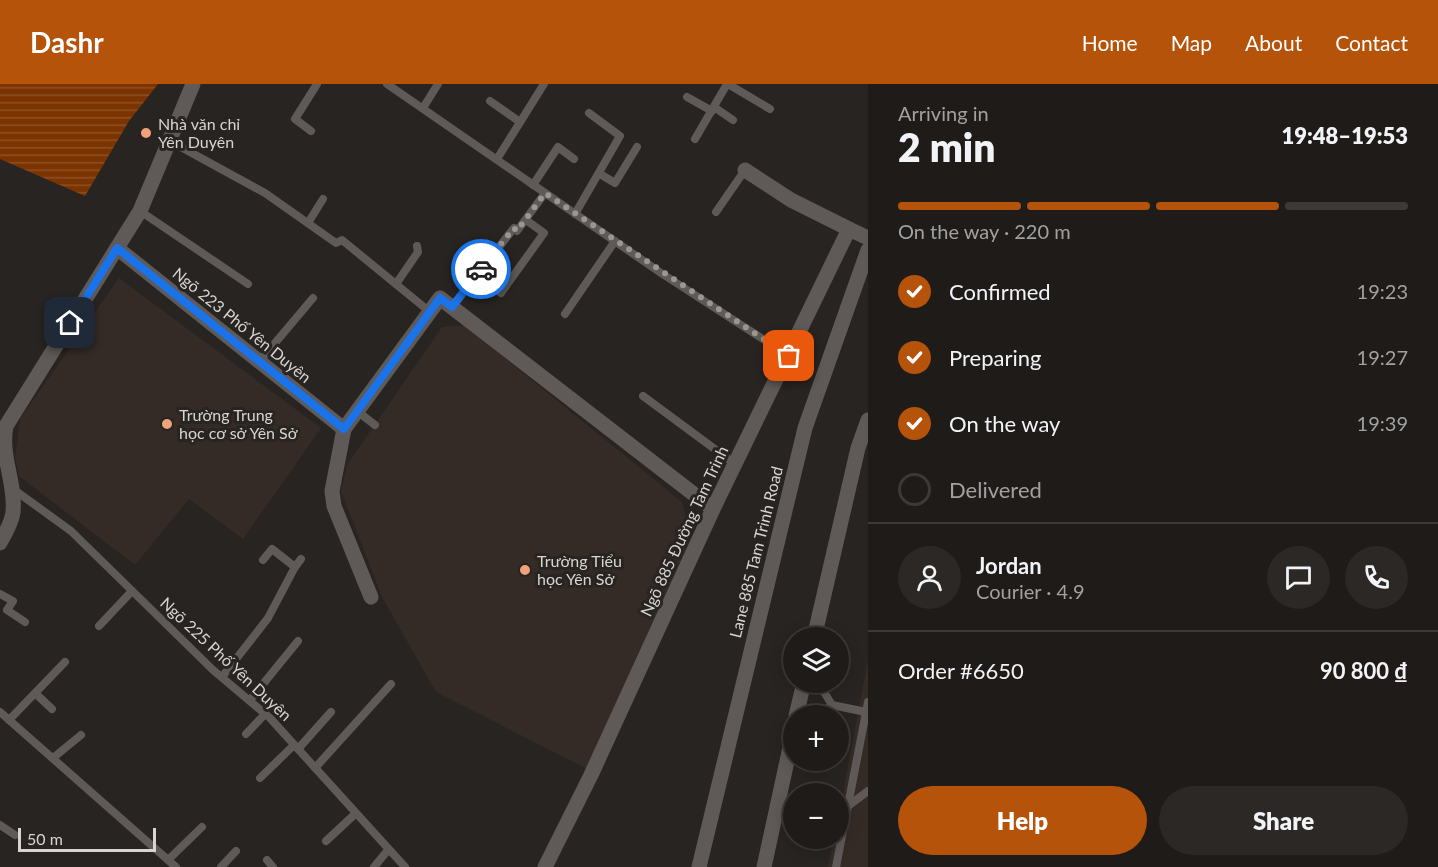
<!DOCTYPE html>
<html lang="en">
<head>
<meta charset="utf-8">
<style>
  :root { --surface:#1e1b19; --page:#2b2826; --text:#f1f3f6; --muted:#a1a1a2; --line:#3c3938; --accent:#b45309 }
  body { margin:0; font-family:Lato,sans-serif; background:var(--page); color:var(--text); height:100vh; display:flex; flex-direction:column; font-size:22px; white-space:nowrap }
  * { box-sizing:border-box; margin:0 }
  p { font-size:20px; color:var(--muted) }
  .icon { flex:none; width:33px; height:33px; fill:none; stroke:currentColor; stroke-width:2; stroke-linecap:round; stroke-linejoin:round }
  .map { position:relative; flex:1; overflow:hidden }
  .panel { display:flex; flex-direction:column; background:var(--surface); width:570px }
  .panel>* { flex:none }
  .tools { position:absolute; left:783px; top:543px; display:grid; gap:12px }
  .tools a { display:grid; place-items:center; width:66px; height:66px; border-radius:50%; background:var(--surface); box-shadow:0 3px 15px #0003,0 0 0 2px var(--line); font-size:30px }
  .scale { position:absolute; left:18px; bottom:15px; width:138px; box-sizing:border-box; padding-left:6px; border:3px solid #d7d4d2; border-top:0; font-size:16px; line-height:21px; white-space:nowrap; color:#d7d4d2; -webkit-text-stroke:4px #282421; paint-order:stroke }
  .pin { position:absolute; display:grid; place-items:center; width:51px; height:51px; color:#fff; margin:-26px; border-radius:12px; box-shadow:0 3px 9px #0006 }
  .courier { position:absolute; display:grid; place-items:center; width:60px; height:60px; margin:-30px; border:4px solid #1a73e8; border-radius:50%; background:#fff; color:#222; box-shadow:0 2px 8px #0007 }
  .headline em { font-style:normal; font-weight:800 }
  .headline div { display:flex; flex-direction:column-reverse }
  .headline { display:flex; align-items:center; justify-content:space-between; height:102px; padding:0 30px }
  h1 { font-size:39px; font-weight:800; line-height:45px }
  .bar { display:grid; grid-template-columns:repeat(4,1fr); gap:9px 6px; align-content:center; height:72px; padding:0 30px }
  .bar i { height:8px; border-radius:4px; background:var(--line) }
  .bar .selected { background:var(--accent) }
  .bar p { grid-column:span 4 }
  .line { display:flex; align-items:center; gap:15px; padding:0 30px; border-top:2px solid var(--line) }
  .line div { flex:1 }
  .round { display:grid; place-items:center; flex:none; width:63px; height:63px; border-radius:32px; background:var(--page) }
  ol { padding:0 30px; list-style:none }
  li { display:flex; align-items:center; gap:18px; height:66px }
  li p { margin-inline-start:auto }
  li .icon { padding:6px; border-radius:50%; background:var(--accent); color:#fff; stroke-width:4 }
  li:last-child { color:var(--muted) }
  li i { width:33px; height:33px; border:3px solid var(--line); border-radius:50% }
  .cta { display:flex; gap:12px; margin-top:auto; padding:12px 30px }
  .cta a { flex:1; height:69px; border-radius:36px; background:var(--accent); color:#fff; font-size:24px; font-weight:800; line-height:69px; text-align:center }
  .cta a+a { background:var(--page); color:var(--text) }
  header { display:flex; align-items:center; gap:36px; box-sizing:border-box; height:84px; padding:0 30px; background:var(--accent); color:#fff }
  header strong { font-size:28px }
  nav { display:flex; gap:33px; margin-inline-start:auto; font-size:21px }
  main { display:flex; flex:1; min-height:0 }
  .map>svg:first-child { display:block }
  .built { fill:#352b26 }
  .water { fill:url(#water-rules) }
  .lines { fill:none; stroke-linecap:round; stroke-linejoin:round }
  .service { stroke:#5f5a58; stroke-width:8 }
  .minor { stroke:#5f5a58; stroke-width:15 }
  .tertiary { stroke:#5f5a58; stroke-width:15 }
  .done { stroke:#9a9694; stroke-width:6; stroke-dasharray:0 10.8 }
  .route { stroke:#1a73e8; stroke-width:8 }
  .poi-dot { fill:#f0a27a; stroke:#282421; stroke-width:2 }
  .labels { text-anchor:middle; stroke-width:6; stroke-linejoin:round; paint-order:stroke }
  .poi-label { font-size:16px; fill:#d7d4d2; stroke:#282421; text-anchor:start }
  .street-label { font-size:16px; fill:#d7d4d2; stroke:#282421 }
</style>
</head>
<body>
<header>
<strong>Dashr</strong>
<nav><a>Home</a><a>Map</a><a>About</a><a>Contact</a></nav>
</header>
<main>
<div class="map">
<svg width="868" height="783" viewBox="0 0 868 783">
  <defs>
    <pattern id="water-rules" width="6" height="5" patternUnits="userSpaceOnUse" patternTransform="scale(1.5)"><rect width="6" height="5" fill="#7b3400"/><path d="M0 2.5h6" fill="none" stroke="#8d5024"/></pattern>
  </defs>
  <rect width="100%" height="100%" fill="#282421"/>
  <g class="built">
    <path d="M119,194L321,344L243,455L189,415L135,481L19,392L15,373L20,335Z"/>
    <path d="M464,241L682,418L692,459L591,687L436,608L382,513L341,407L347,381L442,243Z"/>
    <path d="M868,576V783H828L834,755L838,754L839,730Z"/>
  </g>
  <path class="water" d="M0,0H158L129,37L85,112L0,75Z"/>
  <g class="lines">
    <g class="service">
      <path d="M387,0L661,189L789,272"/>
      <path d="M728,0L770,25"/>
      <path d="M687,13L712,27"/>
      <path d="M490,17L520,38"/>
      <path d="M714,23L733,36"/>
      <path d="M423,24L438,0"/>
      <path d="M311,47L295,35L317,0"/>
      <path d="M695,55L727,0"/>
      <path d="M168,56L265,109L336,159L342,156L430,228"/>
      <path d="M497,75L544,0"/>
      <path d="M600,90L615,99L637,63"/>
      <path d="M533,101L558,63L574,75"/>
      <path d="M140,127L248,200"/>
      <path d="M716,128L745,86"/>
      <path d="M575,130L620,52L589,29"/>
      <path d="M308,139L323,115"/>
      <path d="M477,191L501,209L544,149L526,136"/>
      <path d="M396,200L418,168L417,162"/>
      <path d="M452,223L514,144L517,147L545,109"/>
      <path d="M565,230L615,157"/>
      <path d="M259,278L313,214"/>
      <path d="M643,312L735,380"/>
      <path d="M357,327L375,341"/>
      <path d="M13,405L71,447L213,586L270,634L405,783"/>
      <path d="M295,483L301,475"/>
      <path d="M0,510L13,517L7,526L25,538"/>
      <path d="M99,542L132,507"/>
      <path d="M222,593L268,534L295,483L272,465L263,476"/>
      <path d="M818,598L832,621L866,628"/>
      <path d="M35,609L52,625"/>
      <path d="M250,616L298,557"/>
      <path d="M0,628L176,783"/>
      <path d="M817,632L832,621"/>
      <path d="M9,636L65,578"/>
      <path d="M246,650L265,630"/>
      <path d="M298,665L331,628"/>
      <path d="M53,674L81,651"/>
      <path d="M315,684L391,600"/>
      <path d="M260,694L294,661"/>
      <path d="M848,722L868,707"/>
      <path d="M0,741L15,751"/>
      <path d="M326,757L355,730"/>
      <path d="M168,776L202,743"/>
      <path d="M267,776L273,783"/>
      <path d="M221,783L236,767"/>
      <path d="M374,783L388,766"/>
      <path d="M836,783L868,618"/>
    </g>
    <g class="minor">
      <path d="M745,86L791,116L849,145"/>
      <path d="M117,164L344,345"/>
      <path d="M371,513L334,422L332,407L344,345L440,214L713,425"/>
      <path d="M545,783L591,691L713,425L849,145L868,154"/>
    </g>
    <g class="tertiary">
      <path d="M0,459C5,449 12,439 13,428C16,399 0,372 6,342L140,127L193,0"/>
      <path d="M814,554L858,364L868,336"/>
      <path d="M796,632L804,598"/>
      <path d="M699,783L805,344L868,166"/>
      <path d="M764,783L794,645"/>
    </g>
  </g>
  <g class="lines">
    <path class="done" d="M481,185L514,144L517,147L545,109L789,272"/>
    <path class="route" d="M70,239L117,164L344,345L440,214L452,223L481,185"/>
  </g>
  <g class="poi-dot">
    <circle cx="146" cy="49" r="6"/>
    <circle cx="167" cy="340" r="6"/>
    <circle cx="525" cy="486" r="6"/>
  </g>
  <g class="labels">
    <g class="poi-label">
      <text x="158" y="46">Nhà văn chỉ<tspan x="158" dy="18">Yên Duyên</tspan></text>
      <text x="179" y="337">Trường Trung<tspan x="179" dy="18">học cơ sở Yên Sở</tspan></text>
      <text x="537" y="483">Trường Tiểu<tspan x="537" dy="18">học Yên Sở</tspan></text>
    </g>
    <g class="street-label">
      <text transform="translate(242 241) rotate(39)" y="6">Ngõ 223 Phố Yên Duyên</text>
      <text transform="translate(684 447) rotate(-65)" y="6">Ngõ 885 Đường Tam Trinh</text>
      <text transform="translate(756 468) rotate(-76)" y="6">Lane 885 Tam Trinh Road</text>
      <text transform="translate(226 575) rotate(43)" y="6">Ngõ 225 Phố Yên Duyên</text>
    </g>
  </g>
</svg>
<div class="tools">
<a><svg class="icon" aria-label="layers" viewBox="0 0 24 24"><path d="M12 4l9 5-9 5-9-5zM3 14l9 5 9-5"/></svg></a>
<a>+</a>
<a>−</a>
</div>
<div class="scale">50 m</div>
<div class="pin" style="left:789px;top:272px;background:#ea580c"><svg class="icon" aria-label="bag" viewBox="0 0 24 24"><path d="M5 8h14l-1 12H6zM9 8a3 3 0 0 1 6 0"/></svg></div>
<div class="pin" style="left:70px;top:239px;background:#1f2937"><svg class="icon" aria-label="home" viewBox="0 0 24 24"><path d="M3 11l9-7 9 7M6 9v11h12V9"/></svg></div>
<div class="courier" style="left:481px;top:185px"><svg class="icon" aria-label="car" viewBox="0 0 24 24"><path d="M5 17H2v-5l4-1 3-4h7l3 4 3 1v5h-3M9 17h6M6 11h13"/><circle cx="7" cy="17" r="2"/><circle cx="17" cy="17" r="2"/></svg></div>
</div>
<section class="panel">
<div class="headline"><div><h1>2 min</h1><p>Arriving in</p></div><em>19:48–19:53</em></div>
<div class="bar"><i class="selected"></i><i class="selected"></i><i class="selected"></i><i></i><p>On the way · 220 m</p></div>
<ol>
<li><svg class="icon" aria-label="check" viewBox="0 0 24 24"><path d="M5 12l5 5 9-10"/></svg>Confirmed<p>19:23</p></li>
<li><svg class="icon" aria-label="check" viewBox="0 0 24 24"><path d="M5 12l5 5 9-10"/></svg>Preparing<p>19:27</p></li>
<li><svg class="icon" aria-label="check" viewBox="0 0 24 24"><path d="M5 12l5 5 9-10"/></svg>On the way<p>19:39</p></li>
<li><i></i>Delivered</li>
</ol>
<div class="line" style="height:108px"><a class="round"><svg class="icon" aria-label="person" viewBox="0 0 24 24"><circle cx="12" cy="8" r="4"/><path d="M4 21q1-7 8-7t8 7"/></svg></a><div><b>Jordan</b><p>Courier · 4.9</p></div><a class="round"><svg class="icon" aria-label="chat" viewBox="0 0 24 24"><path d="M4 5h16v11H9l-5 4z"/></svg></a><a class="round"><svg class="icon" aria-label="phone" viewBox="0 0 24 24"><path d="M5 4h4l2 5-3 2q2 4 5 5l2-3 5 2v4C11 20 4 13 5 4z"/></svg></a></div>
<div class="line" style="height:78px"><div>Order #6650</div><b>90 800 ₫</b></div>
<div class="cta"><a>Help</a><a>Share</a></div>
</section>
</main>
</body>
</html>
